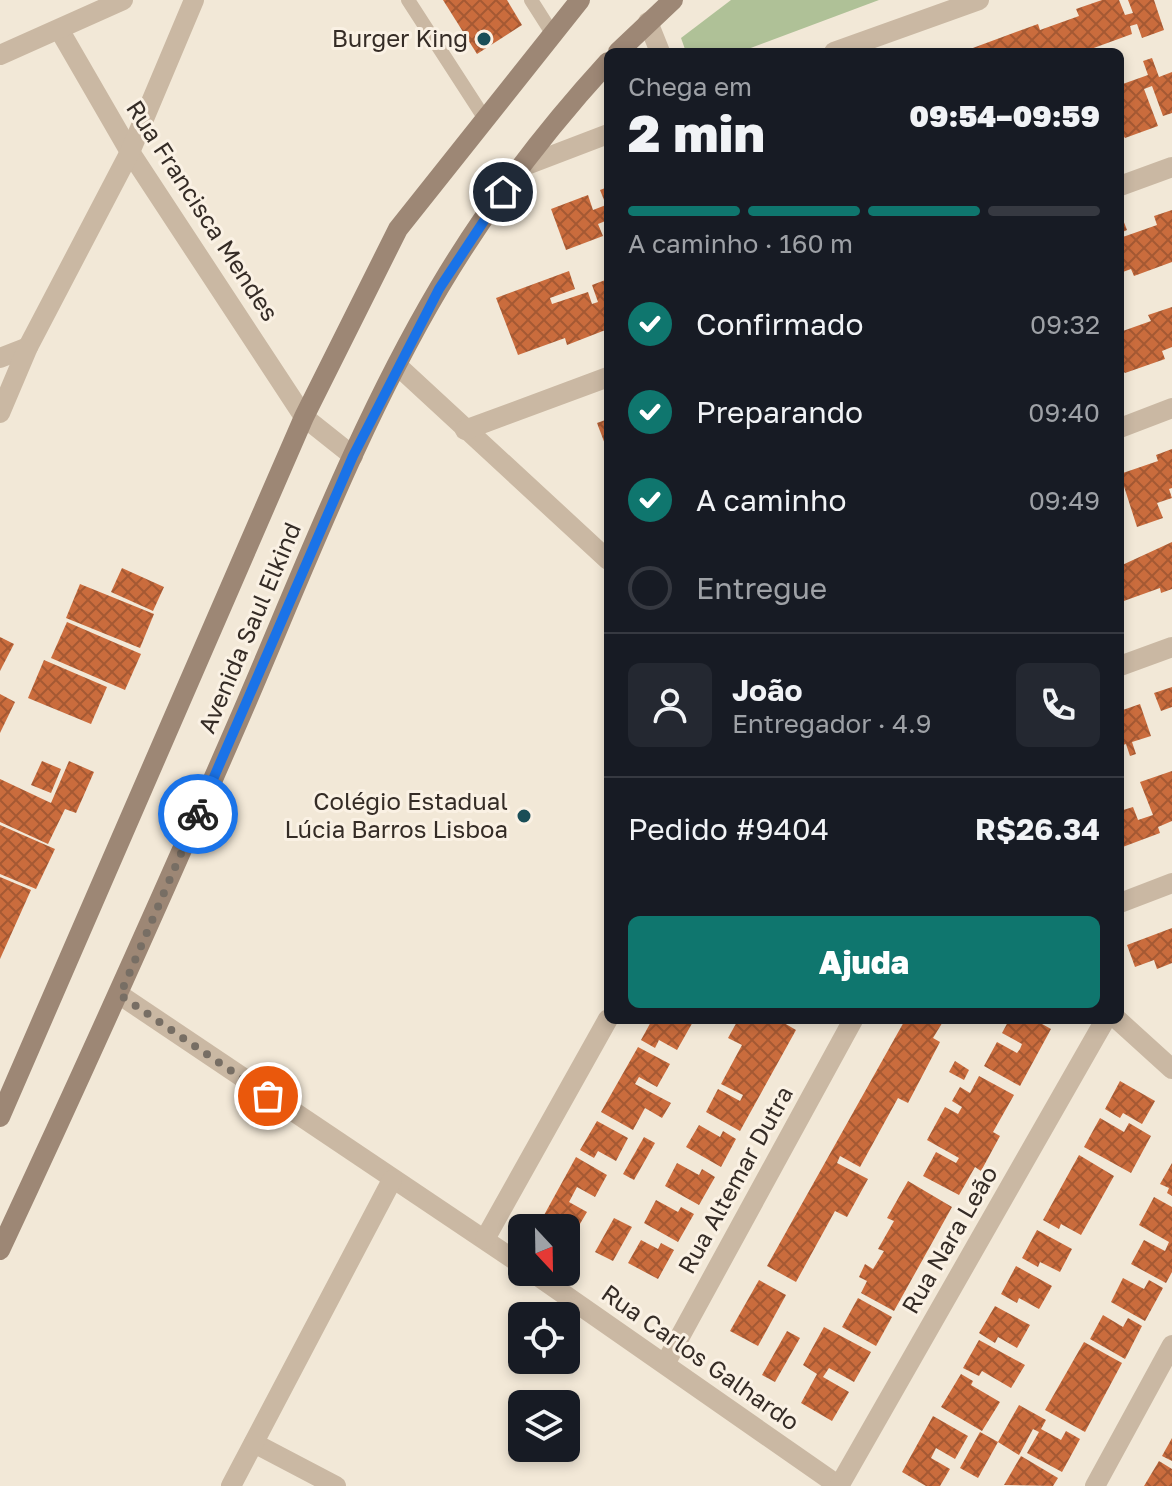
<!DOCTYPE html>
<html lang="pt">
<head>
<meta charset="utf-8">
<style>
  :root { --surface:#171b24; --page:#242831; --text:#f1f3f6; --muted:#9ea1a6; --line:#363941; --accent:#0f766e }
  body { margin:0; font-family:"Golos Text",sans-serif; background:var(--page); color:var(--text); height:100vh; display:flex; flex-direction:column; font-size:30px; white-space:nowrap }
  * { box-sizing:border-box; margin:0 }
  p { font-size:26px; color:var(--muted) }
  .icon { flex:none; width:44px; height:44px; fill:none; stroke:currentColor; stroke-width:2; stroke-linecap:round; stroke-linejoin:round }
  .map { position:relative; flex:1; overflow:hidden }
  .panel { position:absolute; left:604px; top:48px; width:520px; height:976px; display:flex; flex-direction:column; background:var(--surface); border-radius:12px; box-shadow:0 4px 12px #0003 }
  .panel>* { flex:none }
  .needle { width:52px; rotate:158deg }
  .tools { position:absolute; left:508px; top:1214px; display:grid; gap:16px }
  .tools a { display:grid; place-items:center; width:72px; height:72px; border-radius:12px; background:var(--surface); box-shadow:0 4px 12px #0003; font-size:40px }
  .pin { position:absolute; display:grid; place-items:center; width:68px; height:68px; color:#fff; margin:-34px; border:4px solid #fff; border-radius:50%; box-shadow:0 2px 8px #0007 }
  .courier { position:absolute; display:grid; place-items:center; width:80px; height:80px; margin:-40px; border:6px solid #1a73e8; border-radius:50%; background:#fff; color:#222; box-shadow:0 2px 10px #0007 }
  .overview em { font-style:normal; font-weight:800 }
  .overview div { display:flex; flex-direction:column-reverse }
  .overview { display:flex; align-items:center; justify-content:space-between; height:136px; padding:0 24px }
  h1 { font-size:52px; font-weight:800; line-height:60px }
  .bar { display:grid; grid-template-columns:repeat(4,1fr); gap:12px 8px; align-content:center; height:96px; padding:0 24px }
  .bar i { height:10px; border-radius:6px; background:var(--line) }
  .bar .selected { background:var(--accent) }
  .bar p { grid-column:span 4 }
  .line { display:flex; align-items:center; gap:20px; padding:0 24px; border-top:2px solid var(--line) }
  .line div { flex:1 }
  .round { display:grid; place-items:center; flex:none; width:84px; height:84px; border-radius:12px; background:var(--page) }
  ol { padding:0 24px; list-style:none }
  li { display:flex; align-items:center; gap:24px; height:88px }
  li p { margin-inline-start:auto }
  li .icon { padding:8px; border-radius:50%; background:var(--accent); color:#fff; stroke-width:4 }
  li:last-child { color:var(--muted) }
  li i { width:44px; height:44px; border:4px solid var(--line); border-radius:50% }
  .cta { display:flex; gap:16px; margin-top:auto; padding:16px 24px }
  .cta a { flex:1; height:92px; border-radius:12px; background:var(--accent); color:#fff; font-size:32px; font-weight:800; line-height:92px; text-align:center }
  .map>svg:first-child { display:block }
  .park { fill:#afc197 }
  .building { fill:url(#building-cross-hatch) }
  .lines { fill:none; stroke-linecap:round; stroke-linejoin:round }
  .service { stroke:#cab8a3; stroke-width:14 }
  .minor { stroke:#cab8a3; stroke-width:20 }
  .secondary { stroke:#9d8775; stroke-width:20 }
  .done { stroke:#776e64; stroke-width:8; stroke-dasharray:0 14.4 }
  .route { stroke:#1a73e8; stroke-width:10 }
  .poi-dot { fill:#1a4e57; stroke:#faf1e4; stroke-width:3 }
  .labels { text-anchor:middle; stroke-width:6; stroke-linejoin:round; paint-order:stroke }
  .poi-label { font-size:24px; fill:#352c26; stroke:#faf1e4; text-anchor:end }
  .street-label { font-size:24px; fill:#352c26; stroke:#faf1e4 }
</style>
</head>
<body>
<div class="map">
<svg width="1172" height="1486" viewBox="0 0 1172 1486">
  <defs>
    <pattern id="building-cross-hatch" width="8" height="8" patternUnits="userSpaceOnUse" patternTransform="scale(2)"><rect width="8" height="8" fill="#ca6c3d"/><path d="M0 0l8 8M0 8l8-8" fill="none" stroke="#a55933"/></pattern>
  </defs>
  <rect width="100%" height="100%" fill="#f2e8d7"/>
  <path class="park" d="M731,0H879L740,52H686L681,38Z"/>
  <g class="building">
    <path d="M443,0H507L522,25L477,54Z"/>
    <path d="M1102,0H1119L1125,15L1133,13L1128,0H1154L1164,30L1142,38L1137,24L1130,26L1132,34L1091,49L1092,52H962L1038,24L1040,30L1079,16L1076,9Z"/>
    <path d="M1152,58L1159,77L1172,72V113L1163,116L1152,86L1144,89L1158,126L1125,138L1120,131V85L1148,75L1143,61Z"/>
    <path d="M608,187V220L598,224L603,236L566,250L551,209L588,195L593,210L606,205L600,190Z"/>
    <path d="M1172,210V262L1134,276L1131,269L1120,273V238L1157,225L1154,216Z"/>
    <path d="M1120,212L1127,230L1120,233Z"/>
    <path d="M569,271L575,289L550,298L552,304L588,292L592,304L598,302L592,285L608,279V329L567,345L565,338L518,355L496,298Z"/>
    <path d="M1172,307V347L1162,351L1165,359L1125,373L1120,368V332L1151,321L1148,315Z"/>
    <path d="M608,419V452L597,423Z"/>
    <path d="M1172,449V488L1169,489L1172,498L1157,503L1163,518L1137,527L1120,474L1158,461L1156,455Z"/>
    <path d="M1172,542V589L1161,593L1160,588L1121,602L1124,610L1120,611V566Z"/>
    <path d="M122,568L164,587L153,611L111,592Z"/>
    <path d="M80,584L154,614L140,648L66,618Z"/>
    <path d="M67,622L141,654L125,690L51,658Z"/>
    <path d="M0,637L14,644L0,671Z"/>
    <path d="M44,660L107,687L91,724L28,698Z"/>
    <path d="M1172,687V707L1161,711L1154,693Z"/>
    <path d="M0,694L15,702L0,733Z"/>
    <path d="M1140,704L1151,736L1132,742L1136,754L1130,756L1126,744L1120,746V711Z"/>
    <path d="M42,761L61,769L51,793L31,785Z"/>
    <path d="M69,761L94,772L76,813L65,809L48,844L0,822V779L51,803Z"/>
    <path d="M1172,771V821L1158,827L1160,833L1120,848V811L1133,807L1138,820L1153,815L1140,782Z"/>
    <path d="M0,825L55,849L36,889L0,874Z"/>
    <path d="M0,877L31,890L0,959Z"/>
    <path d="M1172,928V963L1157,969L1154,960L1135,967L1127,945Z"/>
    <path d="M652,1020H694L677,1050L659,1040L655,1048L641,1040Z"/>
    <path d="M738,1020H779L796,1030L740,1131L706,1112L718,1089L740,1101L743,1095L721,1084L742,1045L728,1038Z"/>
    <path d="M905,1020H944L933,1038L940,1042L908,1103L898,1098L860,1167L840,1156L837,1163L868,1179L847,1217L835,1211L796,1282L767,1266Z"/>
    <path d="M1009,1020H1035L1051,1029L1020,1086L984,1066L997,1042L1017,1053L1020,1049L1022,1044L1002,1033Z"/>
    <path d="M638,1047L670,1064L657,1087L639,1077L635,1084L671,1103L662,1118L645,1108L633,1130L601,1112Z"/>
    <path d="M955,1061L969,1070L964,1080L949,1072Z"/>
    <path d="M979,1076L1014,1095L993,1132L1000,1136L981,1171L975,1167L959,1195L923,1176L936,1152L956,1163L959,1158L927,1140L945,1107L958,1114L962,1107L952,1101L960,1087L970,1093Z"/>
    <path d="M1120,1081L1155,1101L1142,1124L1123,1113L1120,1118L1105,1109Z"/>
    <path d="M1100,1118L1124,1132L1129,1123L1151,1136L1131,1173L1084,1147Z"/>
    <path d="M597,1121L628,1138L616,1161L598,1151L594,1158L580,1150Z"/>
    <path d="M699,1125L720,1137L723,1131L736,1139L721,1167L686,1147Z"/>
    <path d="M644,1137L655,1143L634,1180L623,1174Z"/>
    <path d="M1079,1155L1114,1176L1081,1235L1061,1224L1059,1229L1043,1220Z"/>
    <path d="M576,1157L607,1175L595,1197L577,1187L569,1202L587,1212L574,1234L543,1217Z"/>
    <path d="M677,1163L699,1175L702,1169L715,1177L699,1205L665,1186Z"/>
    <path d="M1172,1163V1196L1167,1193L1169,1188L1160,1184Z"/>
    <path d="M908,1181L952,1207L894,1311L861,1293L867,1281L859,1277L865,1264L873,1269L884,1251L878,1249L894,1221L887,1218Z"/>
    <path d="M1154,1197L1172,1207V1272L1166,1283L1131,1264L1144,1240L1165,1251L1169,1242L1139,1225Z"/>
    <path d="M656,1200L678,1212L681,1207L694,1214L678,1242L644,1223Z"/>
    <path d="M614,1218L632,1227L613,1261L595,1252Z"/>
    <path d="M1037,1230L1072,1249L1060,1272L1040,1262L1038,1267L1022,1258Z"/>
    <path d="M641,1240L658,1249L661,1243L674,1250L658,1279L628,1263Z"/>
    <path d="M1016,1266L1052,1286L1039,1309L1019,1298L1017,1303L1001,1294Z"/>
    <path d="M1123,1278L1144,1289L1149,1280L1163,1288L1145,1321L1111,1302Z"/>
    <path d="M759,1280L786,1295L758,1346L730,1331Z"/>
    <path d="M858,1298L892,1317L876,1346L842,1327Z"/>
    <path d="M995,1306L1030,1325L1017,1348L998,1337L995,1343L979,1333Z"/>
    <path d="M1103,1315L1123,1327L1128,1318L1142,1326L1125,1359L1090,1339Z"/>
    <path d="M824,1327L871,1352L854,1382L829,1368L823,1377L849,1392L832,1421L801,1403L817,1374L803,1365Z"/>
    <path d="M787,1331L800,1338L775,1382L762,1375Z"/>
    <path d="M979,1340L1025,1365L1011,1388L982,1371L979,1376L963,1368Z"/>
    <path d="M1084,1342L1122,1363L1085,1432L1045,1410Z"/>
    <path d="M961,1374L973,1381L971,1385L1000,1402L982,1431L941,1407Z"/>
    <path d="M1019,1405L1046,1420L1041,1429L1061,1440L1066,1431L1080,1439L1062,1472L1027,1453L1039,1432L1033,1429L1019,1455L998,1442Z"/>
    <path d="M933,1416L968,1436L955,1459L936,1448L931,1458L950,1469L940,1486H926L902,1472Z"/>
    <path d="M980,1432L998,1442L978,1478L960,1468Z"/>
    <path d="M1172,1438V1461L1162,1456Z"/>
    <path d="M1021,1456L1058,1478L1053,1486L1004,1485Z"/>
    <path d="M1159,1461L1172,1469V1486H1144Z"/>
  </g>
  <g class="lines">
    <g class="service">
      <path d="M408,0L485,119"/>
      <path d="M531,0L552,33"/>
    </g>
    <g class="minor">
      <path d="M648,22L660,52"/>
      <path d="M60,31L130,152L304,417L353,456"/>
      <path d="M834,52L979,0"/>
      <path d="M0,55L123,0"/>
      <path d="M519,168L608,134"/>
      <path d="M1120,186L1172,167"/>
      <path d="M0,358L28,347"/>
      <path d="M399,367L608,560"/>
      <path d="M0,413L28,347L130,152L194,0"/>
      <path d="M1120,428L1172,408"/>
      <path d="M465,430L608,377"/>
      <path d="M1120,666L1172,647"/>
      <path d="M1120,903L1172,883"/>
      <path d="M120,995L522,1265"/>
      <path d="M1118,1020L1172,1069"/>
      <path d="M485,1239L608,1019"/>
      <path d="M532,1272L839,1486"/>
      <path d="M665,1364L853,1020"/>
      <path d="M254,1443L336,1486"/>
      <path d="M231,1486L392,1180"/>
      <path d="M839,1486L1105,1020"/>
      <path d="M1095,1486L1172,1345"/>
    </g>
    <g class="secondary">
      <path d="M618,52L673,0"/>
      <path d="M0,1117L304,417L398,229L580,0"/>
      <path d="M0,1250C82,1075 161,899 238,722C301,577 358,425 439,288C487,207 545,131 608,62"/>
    </g>
  </g>
  <g class="lines">
    <path class="done" d="M198,814L120,995L268,1096"/>
    <path class="route" d="M198,814L353,456L439,289L503,192"/>
  </g>
  <g class="poi-dot">
    <circle cx="484" cy="39" r="8"/>
    <circle cx="524" cy="816" r="8"/>
  </g>
  <g class="labels">
    <g class="poi-label">
      <text x="468" y="47">Burger King</text>
      <text x="508" y="810">Colégio Estadual<tspan x="508" dy="28">Lúcia Barros Lisboa</tspan></text>
    </g>
    <g class="street-label">
      <text transform="translate(202 211) rotate(57)" y="8">Rua Francisca Mendes</text>
      <text transform="translate(250 628) rotate(-67)" y="8">Avenida Saul Elkind</text>
      <text transform="translate(736 1180) rotate(-61)" y="8">Rua Altemar Dutra</text>
      <text transform="translate(950 1240) rotate(-60)" y="8">Rua Nara Leão</text>
      <text transform="translate(700 1358) rotate(35)" y="8">Rua Carlos Galhardo</text>
    </g>
  </g>
</svg>
<div class="tools">
<a><svg class="needle" viewBox="-14 -14 28 28"><path d="M0-13l5 13h-10z" fill="#e53935"/><path d="M0 13l5-13h-10z" fill="#9ea1a6"/></svg></a>
<a><svg class="icon" aria-label="locate" viewBox="0 0 24 24"><circle cx="12" cy="12" r="6"/><path d="M12 2v4M12 18v4M2 12h4M18 12h4"/></svg></a>
<a><svg class="icon" aria-label="layers" viewBox="0 0 24 24"><path d="M12 4l9 5-9 5-9-5zM3 14l9 5 9-5"/></svg></a>
</div>
<div class="pin" style="left:268px;top:1096px;background:#ea580c"><svg class="icon" aria-label="bag" viewBox="0 0 24 24"><path d="M5 8h14l-1 12H6zM9 8a3 3 0 0 1 6 0"/></svg></div>
<div class="pin" style="left:503px;top:192px;background:#1f2937"><svg class="icon" aria-label="home" viewBox="0 0 24 24"><path d="M3 11l9-7 9 7M6 9v11h12V9"/></svg></div>
<div class="courier" style="left:198px;top:814px"><svg class="icon" aria-label="bike" viewBox="0 0 24 24"><circle cx="6" cy="16" r="4"/><circle cx="18" cy="16" r="4"/><path d="M6 16l4-8h5l3 8M10 8l3 8H6M13 5h3"/></svg></div>
<section class="panel">
<div class="overview"><div><h1>2 min</h1><p>Chega em</p></div><em>09:54–09:59</em></div>
<div class="bar"><i class="selected"></i><i class="selected"></i><i class="selected"></i><i></i><p>A caminho · 160 m</p></div>
<ol>
<li><svg class="icon" aria-label="check" viewBox="0 0 24 24"><path d="M5 12l5 5 9-10"/></svg>Confirmado<p>09:32</p></li>
<li><svg class="icon" aria-label="check" viewBox="0 0 24 24"><path d="M5 12l5 5 9-10"/></svg>Preparando<p>09:40</p></li>
<li><svg class="icon" aria-label="check" viewBox="0 0 24 24"><path d="M5 12l5 5 9-10"/></svg>A caminho<p>09:49</p></li>
<li><i></i>Entregue</li>
</ol>
<div class="line" style="height:144px"><a class="round"><svg class="icon" aria-label="person" viewBox="0 0 24 24"><circle cx="12" cy="8" r="4"/><path d="M4 21q1-7 8-7t8 7"/></svg></a><div><b>João</b><p>Entregador · 4.9</p></div><a class="round"><svg class="icon" aria-label="phone" viewBox="0 0 24 24"><path d="M5 4h4l2 5-3 2q2 4 5 5l2-3 5 2v4C11 20 4 13 5 4z"/></svg></a></div>
<div class="line" style="height:104px"><div>Pedido #9404</div><b>R$26.34</b></div>
<div class="cta"><a>Ajuda</a></div>
</section>
</div>
</body>
</html>
